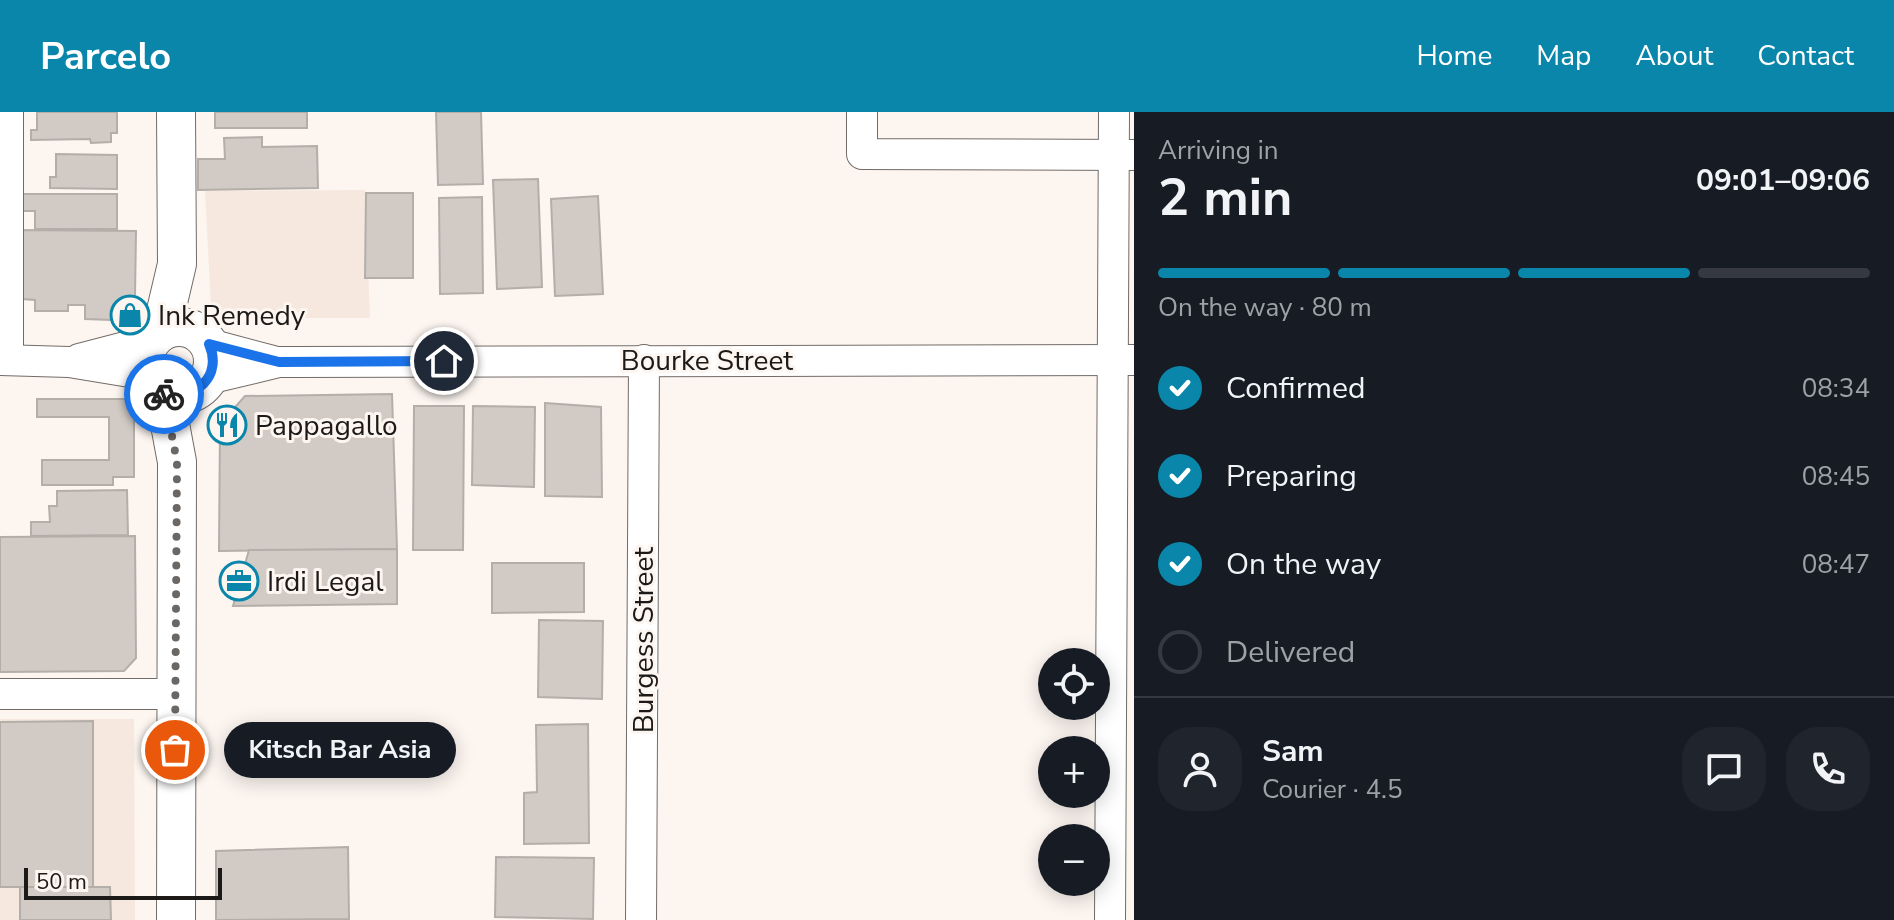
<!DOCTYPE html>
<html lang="en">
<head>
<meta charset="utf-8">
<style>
  :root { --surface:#171b24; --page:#20242c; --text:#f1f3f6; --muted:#9ea1a6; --line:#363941; --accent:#0a86aa }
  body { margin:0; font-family:"Nunito Sans",sans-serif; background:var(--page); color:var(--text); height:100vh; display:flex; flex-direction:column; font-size:30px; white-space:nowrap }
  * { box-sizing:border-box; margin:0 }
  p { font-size:26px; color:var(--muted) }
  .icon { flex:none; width:44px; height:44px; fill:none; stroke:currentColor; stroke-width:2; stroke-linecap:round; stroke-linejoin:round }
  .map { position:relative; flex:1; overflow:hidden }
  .drawer { display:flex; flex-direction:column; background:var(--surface); width:760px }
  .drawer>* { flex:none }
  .buttons { position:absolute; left:1038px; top:536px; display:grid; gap:16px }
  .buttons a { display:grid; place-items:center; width:72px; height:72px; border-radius:50%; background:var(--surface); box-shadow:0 4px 20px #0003; font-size:40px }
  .scale { position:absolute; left:24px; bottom:20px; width:198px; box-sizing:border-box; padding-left:8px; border:4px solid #1c1a18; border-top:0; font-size:22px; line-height:28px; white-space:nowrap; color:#1c1a18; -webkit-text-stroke:6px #fcf5f0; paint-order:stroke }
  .pin { position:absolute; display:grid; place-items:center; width:68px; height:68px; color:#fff; margin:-34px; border:4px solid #fff; border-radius:50%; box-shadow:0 2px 8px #0007 }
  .courier { position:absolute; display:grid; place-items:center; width:80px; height:80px; margin:-40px; border:6px solid #1a73e8; border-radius:50%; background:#fff; color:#222; box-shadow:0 2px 10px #0007 }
  .bubble { position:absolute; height:56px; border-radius:28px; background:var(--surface); box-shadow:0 4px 20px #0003; font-size:26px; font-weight:700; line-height:56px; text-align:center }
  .headline em { font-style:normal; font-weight:700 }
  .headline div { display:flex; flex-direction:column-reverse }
  .headline { display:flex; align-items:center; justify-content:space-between; height:136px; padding:0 24px }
  h1 { font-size:52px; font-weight:700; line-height:60px }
  .bar { display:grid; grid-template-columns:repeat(4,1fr); gap:12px 8px; align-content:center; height:96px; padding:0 24px }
  .bar i { height:10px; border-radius:6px; background:var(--line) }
  .bar .on { background:var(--accent) }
  .bar p { grid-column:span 4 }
  .line { display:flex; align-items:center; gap:20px; padding:0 24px; border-top:2px solid var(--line) }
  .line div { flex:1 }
  .round { display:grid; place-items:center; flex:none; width:84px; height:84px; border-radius:32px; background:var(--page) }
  ol { padding:0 24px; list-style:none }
  li { display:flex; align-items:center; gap:24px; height:88px }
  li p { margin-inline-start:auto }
  li .icon { padding:8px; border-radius:50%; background:var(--accent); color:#fff; stroke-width:4 }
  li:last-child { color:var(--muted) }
  li i { width:44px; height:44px; border:4px solid var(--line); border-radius:50% }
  header { display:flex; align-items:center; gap:48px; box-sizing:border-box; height:112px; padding:0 40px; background:var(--accent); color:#fff }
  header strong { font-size:38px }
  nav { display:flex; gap:44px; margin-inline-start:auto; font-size:28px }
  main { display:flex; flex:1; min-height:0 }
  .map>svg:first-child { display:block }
  .built { fill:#f6e8df }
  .building { fill:#d1cac5; stroke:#b4aea9; stroke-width:2 }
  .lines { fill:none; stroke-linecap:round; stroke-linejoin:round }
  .minor-casing { stroke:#726c68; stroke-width:32 }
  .major-casing { stroke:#726c68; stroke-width:40 }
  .minor { stroke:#fff; stroke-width:30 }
  .major { stroke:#fff; stroke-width:38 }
  .done { stroke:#6a6764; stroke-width:8; stroke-dasharray:0 14.4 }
  .route { stroke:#1a73e8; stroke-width:10 }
  .labels { text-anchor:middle; stroke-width:6; stroke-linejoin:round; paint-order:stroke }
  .poi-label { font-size:28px; fill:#1c1a18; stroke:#fcf5f0; text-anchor:start }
  .street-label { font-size:28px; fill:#1c1a18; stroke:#fcf5f0 }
</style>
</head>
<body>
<header>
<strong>Parcelo</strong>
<nav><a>Home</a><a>Map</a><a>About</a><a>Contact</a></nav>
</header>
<main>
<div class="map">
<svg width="1134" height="808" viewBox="0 0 1134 808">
  <rect width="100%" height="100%" fill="#fcf5f0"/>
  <g class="built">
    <path d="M365,78L370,206H227L211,195L205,79Z"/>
    <path d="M0,607H134L135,808H0Z"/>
  </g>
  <g class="building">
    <path d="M37,0H117V21H111V30L91,31L90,27L31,28V18H37Z"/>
    <rect x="215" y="0" width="92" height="16"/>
    <path d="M436,0H481L483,72L438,73Z"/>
    <path d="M262,25V35L317,34L318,76L198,78V47H225L224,26Z"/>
    <path d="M56,42L117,43V77L50,76V65H56Z"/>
    <path d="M538,67L542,175L497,177L493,68Z"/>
    <path d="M366,81H413V166H365Z"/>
    <path d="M19,82H117V117H35V99H19Z"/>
    <path d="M598,84L603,182L555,184L551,87Z"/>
    <path d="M482,85L483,181L440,182L439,86Z"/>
    <path d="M15,118L136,119L135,184L111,208L85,207V193H68V199H35V188L22,187Z"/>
    <path d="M392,282L397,437L219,439L220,312L245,284Z"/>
    <path d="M37,287H125L134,299V365H113V373H42V348H109V305H37Z"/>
    <path d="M545,291L601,295L602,385L545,384Z"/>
    <path d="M414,294H464L463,438H413Z"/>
    <path d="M473,294L535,295L534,375L472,373Z"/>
    <path d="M127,378L128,423L31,424V410H50L49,394H57V379Z"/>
    <path d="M135,424L136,546L124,559L0,560V425Z"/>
    <path d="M397,437V492L233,494L249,438Z"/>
    <path d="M492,451H584V500L492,501Z"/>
    <path d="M539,508L603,509L602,587L538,585Z"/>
    <path d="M93,609V775H0V610Z"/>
    <path d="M588,612L589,731L524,732V681L537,680L536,613Z"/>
    <path d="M348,735L349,807L216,808V739Z"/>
    <path d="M496,745L594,746L593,807L495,805Z"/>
    <path d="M20,775H110L111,808H20Z"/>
  </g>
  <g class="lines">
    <defs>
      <g id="minor">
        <path d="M8,0V248"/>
        <path d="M862,0V42L1134,43"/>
        <path d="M209,232L273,249"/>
        <path d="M79,247L152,228"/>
        <path d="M0,248L69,250L148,263"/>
        <path d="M208,267L279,250H293L1134,248"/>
        <path d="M0,582H175"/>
        <path d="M641,808L644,248"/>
        <path d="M1110,808L1114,0"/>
      </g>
      <g id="major">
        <circle cx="179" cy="249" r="34"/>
        <path d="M161,220L177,152L176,0"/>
        <path d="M164,280L177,350L176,808"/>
      </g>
    </defs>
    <use href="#minor" class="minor-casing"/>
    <use href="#major" class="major-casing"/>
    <use href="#minor" class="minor"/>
    <use href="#major" class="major"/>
  </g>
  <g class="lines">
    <path class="done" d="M164,282L177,350L175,638"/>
    <path class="route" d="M164,282V280C196,289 223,264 209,232L279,250L444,249"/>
  </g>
  <defs>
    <symbol id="shop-ring" viewBox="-11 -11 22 22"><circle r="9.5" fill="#fcf5f0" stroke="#0a86aa" stroke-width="1.5"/><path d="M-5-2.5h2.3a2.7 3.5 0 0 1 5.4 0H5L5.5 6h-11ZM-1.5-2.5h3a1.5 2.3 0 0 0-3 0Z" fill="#0a86aa"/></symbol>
    <symbol id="restaurant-ring" viewBox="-11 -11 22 22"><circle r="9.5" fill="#fcf5f0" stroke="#0a86aa" stroke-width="1.5"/><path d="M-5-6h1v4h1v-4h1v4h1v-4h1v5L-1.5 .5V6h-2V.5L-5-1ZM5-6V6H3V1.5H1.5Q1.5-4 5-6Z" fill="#0a86aa"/></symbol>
    <symbol id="office-ring" viewBox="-11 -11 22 22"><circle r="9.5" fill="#fcf5f0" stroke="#0a86aa" stroke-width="1.5"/><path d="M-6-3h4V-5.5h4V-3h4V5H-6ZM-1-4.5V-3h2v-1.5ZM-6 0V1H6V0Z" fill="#0a86aa"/></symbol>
  </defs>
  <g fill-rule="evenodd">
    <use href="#shop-ring" x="108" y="181" width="44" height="44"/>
    <use href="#restaurant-ring" x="205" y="291" width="44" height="44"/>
    <use href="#office-ring" x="217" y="447" width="44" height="44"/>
  </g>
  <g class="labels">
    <g class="poi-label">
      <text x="158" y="213">Ink Remedy</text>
      <text x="255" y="323">Pappagallo</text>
      <text x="267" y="479">Irdi Legal</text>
    </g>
    <g class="street-label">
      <text x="707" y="258">Bourke Street</text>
      <text transform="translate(643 528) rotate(-90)" y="10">Burgess Street</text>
    </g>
  </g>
</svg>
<div class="buttons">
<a><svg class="icon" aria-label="locate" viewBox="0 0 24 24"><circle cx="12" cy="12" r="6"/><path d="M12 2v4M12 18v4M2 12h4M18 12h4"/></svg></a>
<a>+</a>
<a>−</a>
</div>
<div class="scale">50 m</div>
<div class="pin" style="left:175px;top:638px;background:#ea580c"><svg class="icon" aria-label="bag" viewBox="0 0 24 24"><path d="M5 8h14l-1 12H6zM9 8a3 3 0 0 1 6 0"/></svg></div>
<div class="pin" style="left:444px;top:249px;background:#1f2937"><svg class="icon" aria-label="home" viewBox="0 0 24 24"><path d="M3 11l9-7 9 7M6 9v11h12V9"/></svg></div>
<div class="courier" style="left:164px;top:282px"><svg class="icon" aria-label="bike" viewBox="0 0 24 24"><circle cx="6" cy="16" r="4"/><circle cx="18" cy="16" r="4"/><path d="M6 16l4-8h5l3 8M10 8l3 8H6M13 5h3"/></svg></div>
<div class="bubble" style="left:224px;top:610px;width:232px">Kitsch Bar Asia</div>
</div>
<section class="drawer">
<div class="headline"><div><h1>2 min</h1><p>Arriving in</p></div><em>09:01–09:06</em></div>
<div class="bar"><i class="on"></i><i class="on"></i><i class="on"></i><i></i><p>On the way · 80 m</p></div>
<ol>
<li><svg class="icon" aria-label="check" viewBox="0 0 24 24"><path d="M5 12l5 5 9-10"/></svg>Confirmed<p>08:34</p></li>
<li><svg class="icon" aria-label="check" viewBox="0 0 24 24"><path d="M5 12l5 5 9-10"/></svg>Preparing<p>08:45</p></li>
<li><svg class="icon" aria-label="check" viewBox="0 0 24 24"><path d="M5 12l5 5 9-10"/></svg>On the way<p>08:47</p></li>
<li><i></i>Delivered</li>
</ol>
<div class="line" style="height:144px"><a class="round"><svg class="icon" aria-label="person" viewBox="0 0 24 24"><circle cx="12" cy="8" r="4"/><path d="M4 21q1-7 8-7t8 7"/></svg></a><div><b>Sam</b><p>Courier · 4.5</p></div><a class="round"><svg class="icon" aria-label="chat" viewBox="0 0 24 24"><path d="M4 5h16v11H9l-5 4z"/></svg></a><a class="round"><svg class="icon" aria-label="phone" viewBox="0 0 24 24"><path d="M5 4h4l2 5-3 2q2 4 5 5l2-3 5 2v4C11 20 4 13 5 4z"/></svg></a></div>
</section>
</main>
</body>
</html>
